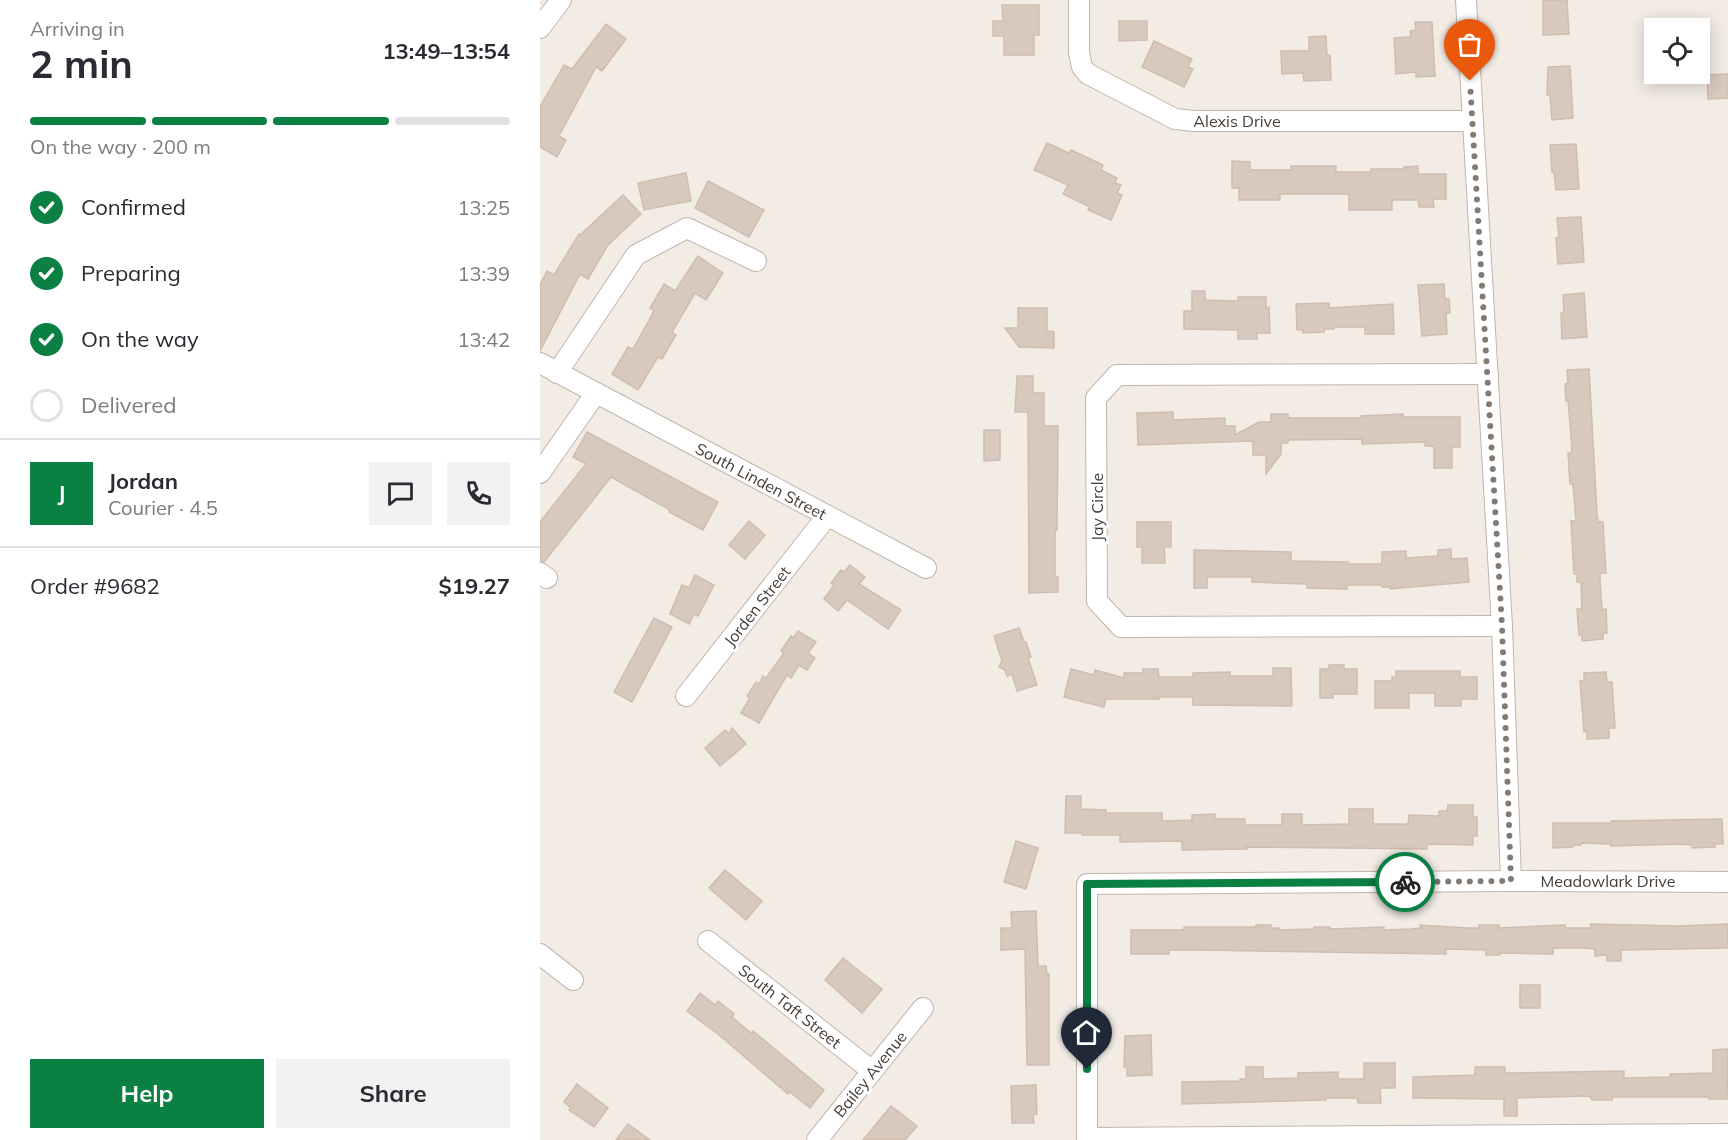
<!DOCTYPE html>
<html lang="en">
<head>
<meta charset="utf-8">
<style>
  :root { --surface:#fff; --page:#f2f2f3; --text:#2b2b33; --muted:#7c7c81; --line:#e1e1e2; --accent:#0b8043 }
  body { margin:0; font-family:Mulish,sans-serif; background:var(--page); color:var(--text); height:100vh; display:flex; flex-direction:column; font-size:22px; white-space:nowrap }
  * { box-sizing:border-box; margin:0 }
  p { font-size:20px; color:var(--muted) }
  .icon { flex:none; width:33px; height:33px; fill:none; stroke:currentColor; stroke-width:2; stroke-linecap:round; stroke-linejoin:round }
  .map { position:relative; flex:1; overflow:hidden }
  .panel { display:flex; flex-direction:column; background:var(--surface); width:540px }
  .panel>* { flex:none }
  .controls { position:absolute; left:1104px; top:18px; display:grid; gap:12px }
  .controls a { display:grid; place-items:center; width:66px; height:66px; border-radius:0px; background:var(--surface); box-shadow:0 3px 15px #0003; font-size:30px }
  .pin { position:absolute; display:grid; place-items:center; width:51px; height:51px; color:#fff; margin:-62px -26px; border-radius:50% 50% 50% 0; rotate:-45deg; box-shadow:0 0 6px #0007 }
  .pin .icon { rotate:45deg }
  .courier { position:absolute; display:grid; place-items:center; width:60px; height:60px; margin:-30px; border:4px solid #0b8043; border-radius:50%; background:#fff; color:#222; box-shadow:0 2px 8px #0007 }
  .overview em { font-style:normal; font-weight:700 }
  .overview div { display:flex; flex-direction:column-reverse }
  .overview { display:flex; align-items:center; justify-content:space-between; height:102px; padding:0 30px }
  h1 { font-size:39px; font-weight:700; line-height:45px }
  .bar { display:grid; grid-template-columns:repeat(4,1fr); gap:9px 6px; align-content:center; height:72px; padding:0 30px }
  .bar i { height:8px; border-radius:4px; background:var(--line) }
  .bar .current { background:var(--accent) }
  .bar p { grid-column:span 4 }
  .line { display:flex; align-items:center; gap:15px; padding:0 30px; border-top:2px solid var(--line) }
  .line div { flex:1 }
  .round { display:grid; place-items:center; flex:none; width:63px; height:63px; border-radius:0px; background:var(--page) }
  ol { padding:0 30px; list-style:none }
  li { display:flex; align-items:center; gap:18px; height:66px }
  li p { margin-inline-start:auto }
  li .icon { padding:6px; border-radius:50%; background:var(--accent); color:#fff; stroke-width:4 }
  li:last-child { color:var(--muted) }
  li i { width:33px; height:33px; border:3px solid var(--line); border-radius:50% }
  .primary-button { display:flex; gap:12px; margin-top:auto; padding:12px 30px }
  .primary-button a { flex:1; height:69px; border-radius:0px; background:var(--accent); color:#fff; font-size:24px; font-weight:700; line-height:69px; text-align:center }
  .primary-button a+a { background:var(--page); color:var(--text) }
  main { display:flex; flex:1; min-height:0 }
  .map>svg:first-child { display:block }
  .building { fill:#d8c9be; stroke:#cfbdae; stroke-width:1.5 }
  .lines { fill:none; stroke-linecap:round; stroke-linejoin:round }
  .minor-casing { stroke:#c1b5ab; stroke-width:22 }
  .minor { stroke:#fff; stroke-width:20 }
  .done { stroke:#827a73; stroke-width:6; stroke-dasharray:0 10.8 }
  .route { stroke:#0b8043; stroke-width:8 }
  .labels { text-anchor:middle; stroke-width:6; stroke-linejoin:round; paint-order:stroke }
  .street-label { font-size:16px; fill:#453c35; stroke:#fff }
</style>
</head>
<body>
<main>
<section class="panel">
<div class="overview"><div><h1>2 min</h1><p>Arriving in</p></div><em>13:49–13:54</em></div>
<div class="bar"><i class="current"></i><i class="current"></i><i class="current"></i><i></i><p>On the way · 200 m</p></div>
<ol>
<li><svg class="icon" aria-label="check" viewBox="0 0 24 24"><path d="M5 12l5 5 9-10"/></svg>Confirmed<p>13:25</p></li>
<li><svg class="icon" aria-label="check" viewBox="0 0 24 24"><path d="M5 12l5 5 9-10"/></svg>Preparing<p>13:39</p></li>
<li><svg class="icon" aria-label="check" viewBox="0 0 24 24"><path d="M5 12l5 5 9-10"/></svg>On the way<p>13:42</p></li>
<li><i></i>Delivered</li>
</ol>
<div class="line" style="height:108px"><b class="round" style="background:var(--accent);color:#fff">J</b><div><b>Jordan</b><p>Courier · 4.5</p></div><a class="round"><svg class="icon" aria-label="chat" viewBox="0 0 24 24"><path d="M4 5h16v11H9l-5 4z"/></svg></a><a class="round"><svg class="icon" aria-label="phone" viewBox="0 0 24 24"><path d="M5 4h4l2 5-3 2q2 4 5 5l2-3 5 2v4C11 20 4 13 5 4z"/></svg></a></div>
<div class="line" style="height:78px"><div>Order #9682</div><b>$19.27</b></div>
<div class="primary-button"><a>Help</a><a>Share</a></div>
</section>
<div class="map">
<svg width="1188" height="1140" viewBox="0 0 1188 1140">
  <rect width="100%" height="100%" fill="#f3ece5"/>
  <g class="building">
    <path d="M1003,0H1027L1029,34L1003,35Z"/>
    <path d="M462,5H499V35H494V55H464V36H453V21H463Z"/>
    <path d="M579,21H607V40L579,41Z"/>
    <path d="M875,22H892L895,76L876,77V72L856,74L854,38L871,37L870,31L876,30Z"/>
    <path d="M66,24L86,39L62,71L56,67L19,136L26,140L17,157L0,147V107L24,65L32,69Z"/>
    <path d="M786,36L787,56L790,55L791,80L764,81L763,73L742,74L741,51H769V37Z"/>
    <path d="M614,41L652,59L648,67L653,69L644,87L602,67Z"/>
    <path d="M1030,66L1033,118L1012,120L1010,95H1007L1008,67Z"/>
    <path d="M1188,74V98L1168,99L1167,75Z"/>
    <path d="M507,143L529,153L531,150L563,165L561,170L577,178L575,183L581,185L577,193L582,195L571,220L548,210L550,207L523,194L528,185L494,170Z"/>
    <path d="M1036,144L1039,189L1016,190L1014,172H1012L1010,145Z"/>
    <path d="M692,161L710,162V170H751V166H796V172H831V169H864V167L878,166V174H906V199H893L894,207H879L878,200H852V210H809V194H740V200H699V188H692Z"/>
    <path d="M146,173L151,201L104,210L98,183Z"/>
    <path d="M168,181L224,210L209,237L155,208Z"/>
    <path d="M83,195L101,214L68,245L48,279L40,274L0,351V285L7,271L14,275L39,234L40,235Z"/>
    <path d="M1041,217L1044,262L1018,264L1016,238L1019,237L1017,218Z"/>
    <path d="M158,256L183,273L166,300L155,293L132,332L136,335L122,359L118,357L98,390L72,374L88,347L93,349L114,311L110,308L124,284L135,291Z"/>
    <path d="M904,284L905,299H909L910,313H906L907,334L882,336L878,285Z"/>
    <path d="M652,291H665V300L698,301V297H726V308L729,307L730,333H717V339H698V330L644,329V311H652Z"/>
    <path d="M1044,293L1047,337L1022,339L1021,313H1024L1023,295Z"/>
    <path d="M789,303V308L853,304L854,334H825V327H794V329H784V332L763,333V330H757L756,304Z"/>
    <path d="M478,308H507V331L514,332V348L479,347L465,328H478Z"/>
    <path d="M1049,369L1057,513L1058,522H1063L1064,542L1066,573H1060V581L1062,610L1066,609L1067,633H1063V639L1042,641V635H1039L1037,609H1042L1041,582H1037V574H1034L1031,521H1036L1033,484H1030L1028,453H1031L1032,448L1028,400L1026,401L1025,384L1028,383L1027,370Z"/>
    <path d="M477,376H493V393H504V426H518L517,530H515V577H518V592L489,593L488,412H475Z"/>
    <path d="M633,412V420L685,418V426H695V435L719,422H731V414H748V418H821V416L863,414V417H920V447H912V468H894V446H885V442L822,444V439L748,440V443H741V454L726,474V455H713V441L598,445L597,413Z"/>
    <path d="M444,430H460V460L444,461Z"/>
    <path d="M47,432L178,502L163,530L129,512L130,510L71,477L4,562L0,561V522L46,464L33,457Z"/>
    <path d="M209,521L225,535L205,559L189,545Z"/>
    <path d="M597,522H631V547H624L625,563H602V547H597Z"/>
    <path d="M911,549V559L927,558L929,582L850,589V587H842V585H807V589L767,588V584L712,582V577H667V588H654V550L751,552V561L808,562V564H842V552L866,551V558L898,556V550Z"/>
    <path d="M310,565L325,577L319,584L361,610L348,629L307,600L298,611L284,599L294,585L291,583L301,570L304,572Z"/>
    <path d="M155,575L174,585L158,616L154,614L149,624L130,614L142,585L149,588Z"/>
    <path d="M114,618L132,627L92,702L74,692Z"/>
    <path d="M479,628L484,642H486L491,657L488,658L497,685L477,691L472,674L467,676L465,670L459,667L462,661L454,636Z"/>
    <path d="M258,631L276,642L268,653L275,658L267,670L259,665L251,678L247,675L219,723L201,713L210,698L207,696L216,682L219,684L223,676L226,678L244,653L241,651L251,636L253,638Z"/>
    <path d="M789,665H804V669H817V694H793V698H780V669H789Z"/>
    <path d="M733,668H751L752,706L653,705V697H618L619,699H566L564,707L524,697L531,669L554,675L555,670L584,678V673H603V669H618L619,677H653V673L690,672V676H733Z"/>
    <path d="M856,671H920V677H937V699H921V706H895V693H869V708H835V681H852V677H856Z"/>
    <path d="M1066,672L1067,682H1072L1075,728H1069V738L1047,739V731L1044,732L1040,681H1044V673Z"/>
    <path d="M192,728L206,744L180,766L165,748L185,730L189,734Z"/>
    <path d="M526,796H541V809L566,810V813H622V821L652,820V815L675,814V819H705V825H740L742,824V814H762V825L809,824V809H833V824H868L869,815L899,816V811H907L908,805H933V817H937V836H933V845L887,844V849L706,847L707,849L642,850V841L580,842V835H542V833H525Z"/>
    <path d="M1182,819L1183,844H1174L1175,847L1152,848V845L1141,844L1071,846V844L1041,843V845H1033V847L1013,848V823H1071V821Z"/>
    <path d="M476,841L498,848L486,889L464,882Z"/>
    <path d="M185,870L222,901L206,920L169,888Z"/>
    <path d="M496,911L498,966H506L507,975L509,974V1065H487L485,949L461,950V928H472L471,912Z"/>
    <path d="M1051,924L1140,926L1188,924V948L1081,950V961H1067V955L1055,956V949L1043,948H1013V954L960,953V955H946V950L906,949V954L661,950H629V954H591V930H644V927H716V925H731V928H739V930L774,929V927H790V929L844,927V930L871,929L881,928L880,925L928,928H939V925H959L958,928L1025,925V928H1051Z"/>
    <path d="M303,958L342,989L322,1013L285,980Z"/>
    <rect x="980" y="985" width="20" height="23"/>
    <path d="M160,993L175,1005L178,1001L194,1014L192,1017L211,1033L213,1031L284,1090L270,1108L250,1092L248,1094L178,1034L147,1011Z"/>
    <path d="M611,1035L612,1075L587,1076V1067H584L585,1036Z"/>
    <path d="M1188,1049L1187,1099H1169V1097H1072V1100H1052L1051,1097L1044,1096L977,1098V1116H964V1099L873,1098V1077L935,1075V1067H965V1073L1084,1071V1078L1131,1077L1130,1074L1173,1073V1050Z"/>
    <path d="M824,1063H855V1088H840L841,1103H818L817,1098H786V1100L642,1104V1082L700,1081V1079H706V1067H723V1079L758,1078V1073L798,1072V1079H824Z"/>
    <path d="M37,1084L68,1108L54,1127L29,1110L31,1108L24,1102Z"/>
    <path d="M496,1085L497,1114L493,1115L494,1123H472L471,1086Z"/>
    <path d="M351,1106L377,1126L365,1140H323Z"/>
    <path d="M88,1124L110,1140H76Z"/>
  </g>
  <g class="lines">
    <defs>
      <g id="minor">
        <path d="M539,0V53L542,67L548,74L635,119L654,121H933"/>
        <path d="M926,0L962,626L971,881"/>
        <path d="M0,28L21,0"/>
        <path d="M0,363L386,568"/>
        <path d="M17,373L96,255L147,228L216,261"/>
        <path d="M948,374L577,375L556,398L557,601L581,627L962,626"/>
        <path d="M0,473L56,393"/>
        <path d="M0,573L7,578"/>
        <path d="M146,696L287,516"/>
        <path d="M1188,882L971,881L547,884V1138L1188,1134"/>
        <path d="M168,941L332,1071"/>
        <path d="M0,954L33,980"/>
        <path d="M277,1140L383,1008"/>
      </g>
    </defs>
    <use href="#minor" class="minor-casing"/>
    <use href="#minor" class="minor"/>
  </g>
  <g class="lines">
    <path class="done" d="M865,882L971,881L962,626L930,81"/>
    <path class="route" d="M547,1069V884L865,882"/>
  </g>
  <g class="labels">
    <g class="street-label">
      <text x="697" y="127">Alexis Drive</text>
      <text transform="translate(221 481) rotate(28)" y="6">South Linden Street</text>
      <text transform="translate(557 507) rotate(-90)" y="6">Jay Circle</text>
      <text transform="translate(217 606) rotate(-52)" y="6">Jorden Street</text>
      <text x="1068" y="887">Meadowlark Drive</text>
      <text transform="translate(250 1006) rotate(38)" y="6">South Taft Street</text>
      <text transform="translate(330 1074) rotate(-51)" y="6">Bailey Avenue</text>
    </g>
  </g>
</svg>
<div class="controls">
<a><svg class="icon" aria-label="locate" viewBox="0 0 24 24"><circle cx="12" cy="12" r="6"/><path d="M12 2v4M12 18v4M2 12h4M18 12h4"/></svg></a>
</div>
<div class="pin" style="left:930px;top:81px;background:#ea580c"><svg class="icon" aria-label="bag" viewBox="0 0 24 24"><path d="M5 8h14l-1 12H6zM9 8a3 3 0 0 1 6 0"/></svg></div>
<div class="pin" style="left:547px;top:1069px;background:#1f2937"><svg class="icon" aria-label="home" viewBox="0 0 24 24"><path d="M3 11l9-7 9 7M6 9v11h12V9"/></svg></div>
<div class="courier" style="left:865px;top:882px"><svg class="icon" aria-label="bike" viewBox="0 0 24 24"><circle cx="6" cy="16" r="4"/><circle cx="18" cy="16" r="4"/><path d="M6 16l4-8h5l3 8M10 8l3 8H6M13 5h3"/></svg></div>
</div>
</main>
</body>
</html>
